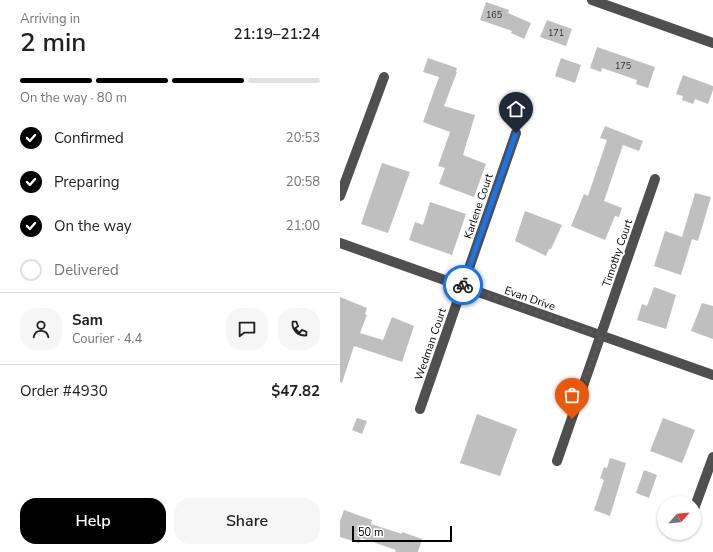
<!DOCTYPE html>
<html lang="en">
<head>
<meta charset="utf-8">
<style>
  :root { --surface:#fff; --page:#f6f6f6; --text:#202124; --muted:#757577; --line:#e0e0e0; --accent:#000 }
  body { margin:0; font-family:"Nunito Sans",sans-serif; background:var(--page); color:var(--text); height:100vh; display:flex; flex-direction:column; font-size:15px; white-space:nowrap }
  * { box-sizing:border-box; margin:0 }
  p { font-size:13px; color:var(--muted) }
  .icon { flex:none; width:22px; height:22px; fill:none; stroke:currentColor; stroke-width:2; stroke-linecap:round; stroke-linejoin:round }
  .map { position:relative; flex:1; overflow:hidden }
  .drawer { display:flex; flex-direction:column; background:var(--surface); width:340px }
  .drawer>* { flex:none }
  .needle { width:26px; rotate:63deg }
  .tools { position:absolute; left:317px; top:496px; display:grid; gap:8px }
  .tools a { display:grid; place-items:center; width:44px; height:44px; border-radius:50%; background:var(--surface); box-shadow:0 1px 3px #0004; font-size:20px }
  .scale { position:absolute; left:12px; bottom:10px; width:100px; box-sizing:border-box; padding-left:4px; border:2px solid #000; border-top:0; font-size:11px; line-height:14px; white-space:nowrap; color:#000; -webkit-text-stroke:3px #fff; paint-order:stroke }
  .pin { position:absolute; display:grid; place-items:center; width:34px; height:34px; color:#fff; margin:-41px -17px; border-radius:50% 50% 50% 0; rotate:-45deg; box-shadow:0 0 4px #0007 }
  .pin .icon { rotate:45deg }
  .courier { position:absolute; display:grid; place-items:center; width:40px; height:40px; margin:-20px; border:3px solid #1a73e8; border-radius:50%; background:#fff; color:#222; box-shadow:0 1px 5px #0007 }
  .overview em { font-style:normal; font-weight:600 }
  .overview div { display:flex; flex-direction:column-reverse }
  .overview { display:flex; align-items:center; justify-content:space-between; height:68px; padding:0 20px }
  h1 { font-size:26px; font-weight:600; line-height:30px }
  .bar { display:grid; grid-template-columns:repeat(4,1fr); gap:6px 4px; align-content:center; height:48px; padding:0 20px }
  .bar i { height:5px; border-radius:3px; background:var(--line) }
  .bar .active { background:var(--accent) }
  .bar p { grid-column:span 4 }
  .line { display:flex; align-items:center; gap:10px; padding:0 20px; border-top:1px solid var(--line) }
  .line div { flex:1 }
  .round { display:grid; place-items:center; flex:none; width:42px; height:42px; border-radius:16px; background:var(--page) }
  ol { padding:0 20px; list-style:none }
  li { display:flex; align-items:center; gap:12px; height:44px }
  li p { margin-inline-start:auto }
  li .icon { padding:4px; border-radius:50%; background:var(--accent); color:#fff; stroke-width:4 }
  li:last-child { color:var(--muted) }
  li i { width:22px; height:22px; border:2px solid var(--line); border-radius:50% }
  .primary-button { display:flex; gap:8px; margin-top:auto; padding:8px 20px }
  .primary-button a { flex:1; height:46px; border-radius:16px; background:var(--accent); color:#fff; font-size:16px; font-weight:600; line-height:46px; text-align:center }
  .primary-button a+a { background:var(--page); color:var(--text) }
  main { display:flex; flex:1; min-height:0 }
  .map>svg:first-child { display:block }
  .building { fill:#bfbfbf }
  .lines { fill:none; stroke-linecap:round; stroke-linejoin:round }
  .minor { stroke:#4f4f4f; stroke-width:10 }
  .done { stroke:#595959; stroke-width:4; stroke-dasharray:0 7.2 }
  .route { stroke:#1a73e8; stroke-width:5 }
  .labels { text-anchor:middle; stroke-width:3.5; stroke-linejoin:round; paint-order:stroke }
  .number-label { font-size:9px; fill:#303030 }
  .street-label { font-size:11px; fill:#000; stroke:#fff }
</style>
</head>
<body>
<main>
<section class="drawer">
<div class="overview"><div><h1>2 min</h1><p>Arriving in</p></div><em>21:19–21:24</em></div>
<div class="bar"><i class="active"></i><i class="active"></i><i class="active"></i><i></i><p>On the way · 80 m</p></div>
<ol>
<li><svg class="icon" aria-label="check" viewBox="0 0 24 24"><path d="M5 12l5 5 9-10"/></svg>Confirmed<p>20:53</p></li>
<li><svg class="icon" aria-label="check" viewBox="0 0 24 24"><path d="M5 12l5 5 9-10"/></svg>Preparing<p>20:58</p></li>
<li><svg class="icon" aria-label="check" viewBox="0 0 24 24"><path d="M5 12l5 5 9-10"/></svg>On the way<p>21:00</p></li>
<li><i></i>Delivered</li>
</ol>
<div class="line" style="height:72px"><a class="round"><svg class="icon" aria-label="person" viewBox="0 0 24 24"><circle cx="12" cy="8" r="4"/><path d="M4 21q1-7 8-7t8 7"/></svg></a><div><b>Sam</b><p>Courier · 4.4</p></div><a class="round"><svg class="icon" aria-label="chat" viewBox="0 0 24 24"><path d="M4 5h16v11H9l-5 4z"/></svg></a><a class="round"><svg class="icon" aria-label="phone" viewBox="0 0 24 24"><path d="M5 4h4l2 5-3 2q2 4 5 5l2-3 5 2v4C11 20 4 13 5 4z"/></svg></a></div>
<div class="line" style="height:52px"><div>Order #4930</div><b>$47.82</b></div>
<div class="primary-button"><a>Help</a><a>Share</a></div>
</section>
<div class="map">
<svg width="373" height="552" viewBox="0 0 373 552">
  <rect width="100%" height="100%" fill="#fff"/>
  <g class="building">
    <path d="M146,2L169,10L168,13L191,23L184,39L171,33L172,31L140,20Z"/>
    <path d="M207,20L232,29L226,46L200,37Z"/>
    <path d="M257,47L315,67L308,88L296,84L297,80L262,68L261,72L250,68Z"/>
    <path d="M88,58L117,68L116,72H117L104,106L135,115L123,155L146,164L134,197L99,184L105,168L98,166L110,132L83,122L99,77L83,72Z"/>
    <path d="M221,58L241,65L235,83L215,76Z"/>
    <path d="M343,75L373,86V90L368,104L355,99L353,104L342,100L343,96L336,94Z"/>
    <path d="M265,126L303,141L299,151L283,145L264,201L282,208L279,217L275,216L265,240L231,226L244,194L248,196L267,140L260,138Z"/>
    <path d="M42,163L70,172L48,233L21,224Z"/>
    <path d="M355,193L371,197L358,241L352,239L341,275L314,266L325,231L342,237Z"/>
    <path d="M90,202L126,214L112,255L69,240L75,222L83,225Z"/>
    <path d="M185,211L222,225L211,249H209L206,256L175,241Z"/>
    <path d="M314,287L336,295L326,329L297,320L302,304L307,306Z"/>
    <path d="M0,297L27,308L25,314L27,315L20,333L43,340L52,317L74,326L62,362L14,346L2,383L0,382Z"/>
    <path d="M362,303L373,306V339L351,331Z"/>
    <path d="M137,414L177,429L160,476L120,463Z"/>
    <path d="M17,418L27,421L22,434L12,430Z"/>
    <path d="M323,418L355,430L342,463L310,451Z"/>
    <path d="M270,458L286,463L270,516L254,510L264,480L260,478L264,467L267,468Z"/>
    <path d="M304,470L317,475L309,498L296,493Z"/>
    <path d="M4,510L32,520L31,524L62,534V532L82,539L78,552H55L56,550L21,538L19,543L0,537V521Z"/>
  </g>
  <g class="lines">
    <g class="minor">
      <path d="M252,0L373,43"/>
      <path d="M0,196L44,77"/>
      <path d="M0,243L373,375"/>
      <path d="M80,409L176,133"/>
      <path d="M217,461L315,179"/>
      <path d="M354,509L373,457"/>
    </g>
  </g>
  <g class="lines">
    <path class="done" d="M123,285V286L261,335L232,419"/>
    <path class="route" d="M123,285L176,133"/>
  </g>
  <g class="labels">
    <g class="number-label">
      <text x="154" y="18">165</text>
      <text x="216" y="36">171</text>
      <text x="283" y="69">175</text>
    </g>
    <g class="street-label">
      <text transform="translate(138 206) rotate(-71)" y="4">Karlene Court</text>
      <text transform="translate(277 253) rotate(-71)" y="4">Timothy Court</text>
      <text transform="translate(190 298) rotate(19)" y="4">Evan Drive</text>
      <text transform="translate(90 344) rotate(-71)" y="4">Wedman Court</text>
    </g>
  </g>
</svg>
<div class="tools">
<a><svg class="needle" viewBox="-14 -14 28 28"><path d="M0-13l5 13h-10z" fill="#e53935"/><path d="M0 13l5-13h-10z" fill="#757577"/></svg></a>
</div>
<div class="scale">50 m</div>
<div class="pin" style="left:232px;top:419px;background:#ea580c"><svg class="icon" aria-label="bag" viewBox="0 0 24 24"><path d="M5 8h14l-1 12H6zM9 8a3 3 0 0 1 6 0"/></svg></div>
<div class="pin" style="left:176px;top:133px;background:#1f2937"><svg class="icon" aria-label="home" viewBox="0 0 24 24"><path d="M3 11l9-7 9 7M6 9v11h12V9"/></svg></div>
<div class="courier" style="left:123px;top:285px"><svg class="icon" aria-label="bike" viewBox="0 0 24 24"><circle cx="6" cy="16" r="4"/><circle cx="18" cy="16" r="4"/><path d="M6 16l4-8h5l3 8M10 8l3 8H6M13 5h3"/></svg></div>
</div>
</main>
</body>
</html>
